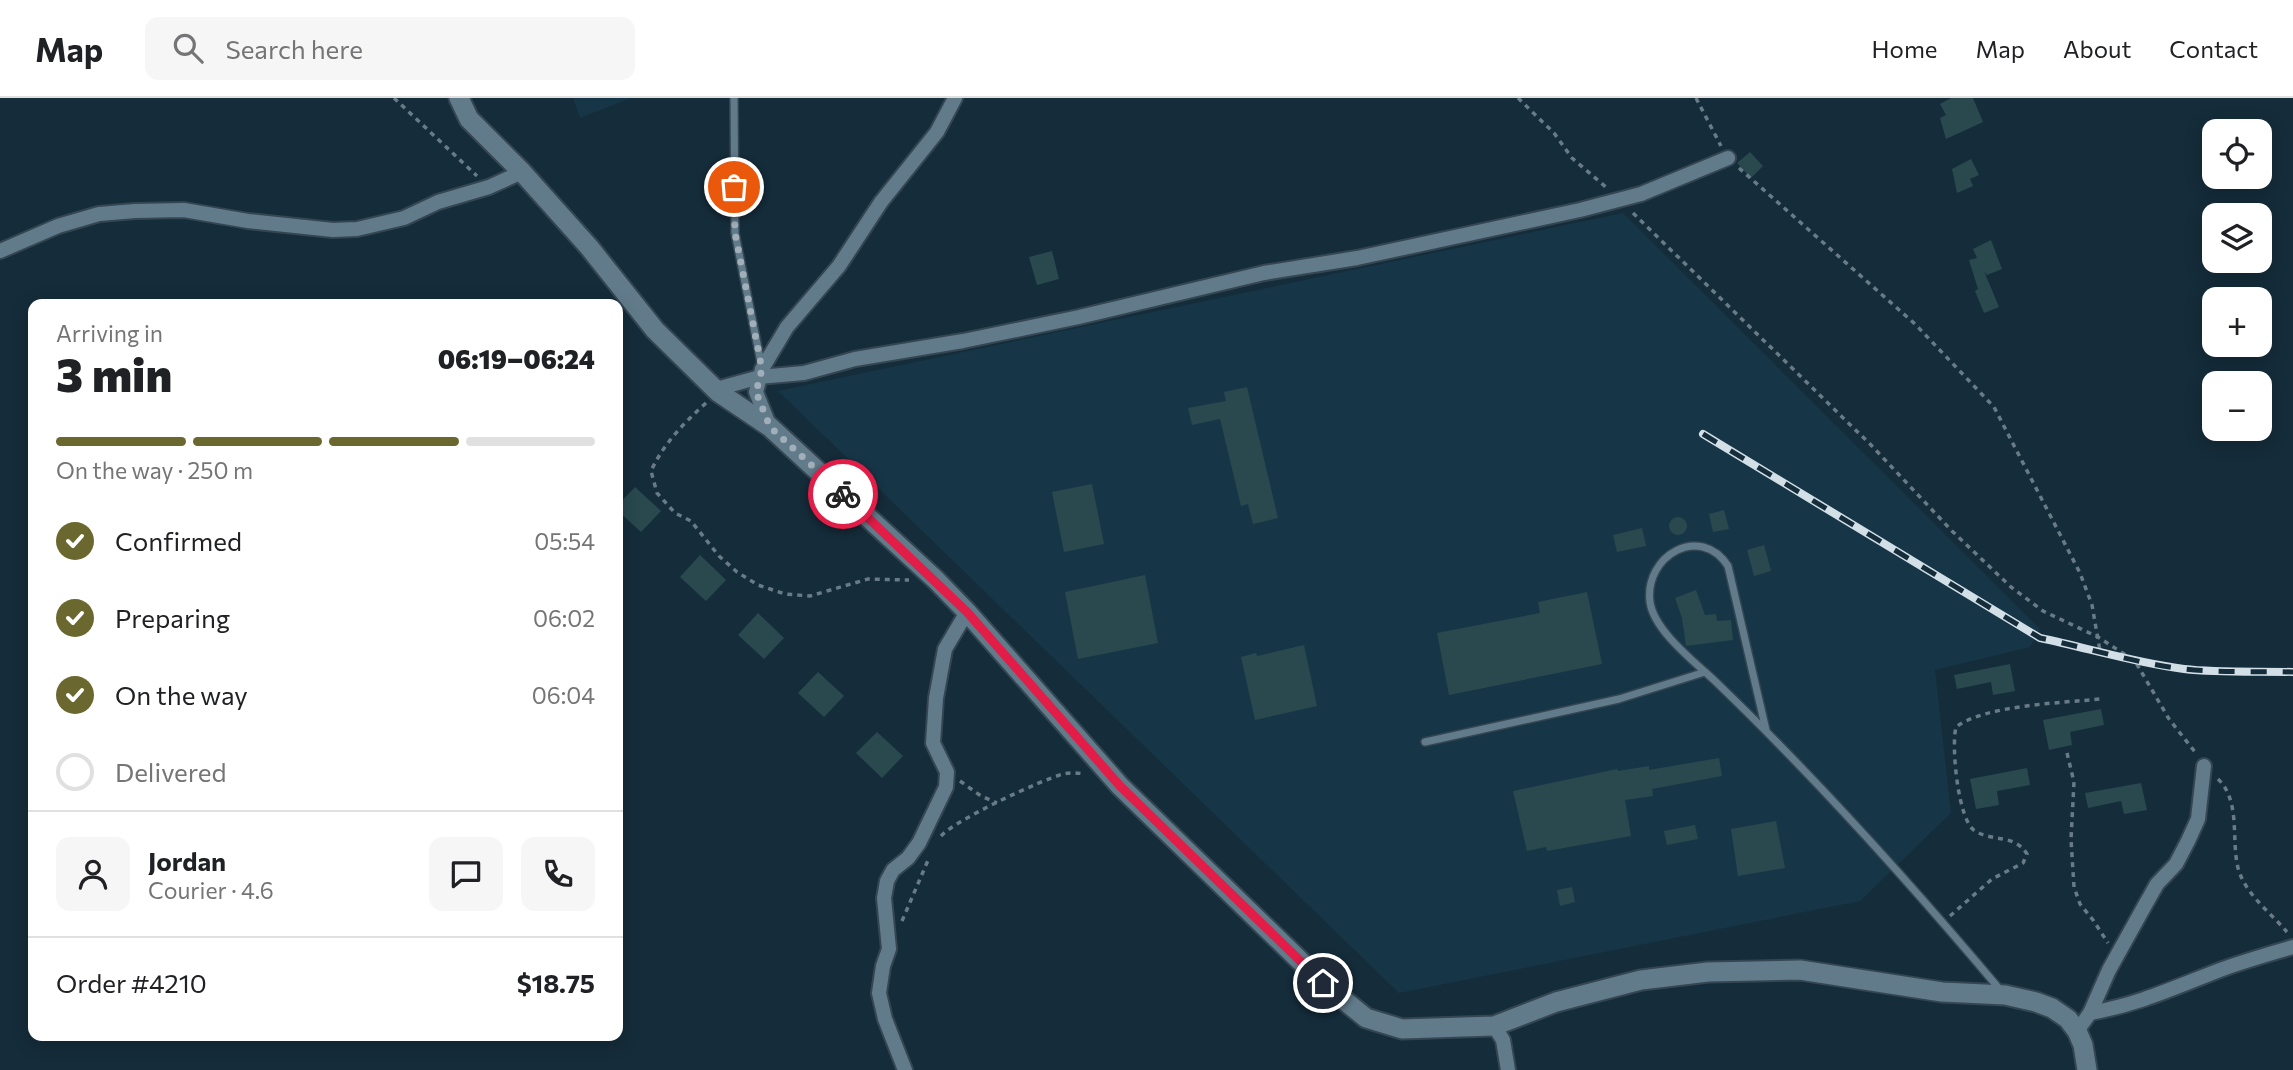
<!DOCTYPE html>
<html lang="en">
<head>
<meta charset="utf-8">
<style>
  :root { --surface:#fff; --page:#f6f6f6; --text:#202124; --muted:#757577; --line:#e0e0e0; --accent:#6a672f }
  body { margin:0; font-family:Commissioner,sans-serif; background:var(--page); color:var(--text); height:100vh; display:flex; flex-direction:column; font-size:26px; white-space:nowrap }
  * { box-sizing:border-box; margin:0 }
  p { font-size:23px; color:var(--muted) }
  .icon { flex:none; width:38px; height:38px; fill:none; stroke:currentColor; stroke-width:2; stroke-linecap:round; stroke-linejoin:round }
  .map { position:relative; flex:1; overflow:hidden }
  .sheet { position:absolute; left:28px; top:201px; width:595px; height:742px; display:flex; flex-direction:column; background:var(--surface); border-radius:14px; box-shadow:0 4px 18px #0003 }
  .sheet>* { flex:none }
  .buttons { position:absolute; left:2202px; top:21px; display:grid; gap:14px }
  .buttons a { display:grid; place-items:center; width:70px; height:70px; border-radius:14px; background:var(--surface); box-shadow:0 4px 18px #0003; font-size:35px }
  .pin { position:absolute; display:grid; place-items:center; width:60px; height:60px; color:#fff; margin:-30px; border:4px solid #fff; border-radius:50%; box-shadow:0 2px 7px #0007 }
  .courier { position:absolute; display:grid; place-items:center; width:70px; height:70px; margin:-35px; border:5px solid #e11d48; border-radius:50%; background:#fff; color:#222; box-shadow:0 2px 9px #0007 }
  .head em { font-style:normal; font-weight:800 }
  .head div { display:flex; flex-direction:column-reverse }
  .head { display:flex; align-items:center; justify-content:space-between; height:119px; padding:0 28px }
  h1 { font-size:46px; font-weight:800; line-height:52px }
  .bar { display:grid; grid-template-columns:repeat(4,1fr); gap:10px 7px; align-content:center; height:84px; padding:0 28px }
  .bar i { height:9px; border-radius:5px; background:var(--line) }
  .bar .current { background:var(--accent) }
  .bar p { grid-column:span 4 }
  .line { display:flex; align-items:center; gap:18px; padding:0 28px; border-top:2px solid var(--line) }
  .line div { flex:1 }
  .round { display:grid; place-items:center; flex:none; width:74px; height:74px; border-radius:14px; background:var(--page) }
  ol { padding:0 28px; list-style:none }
  li { display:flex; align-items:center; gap:21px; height:77px }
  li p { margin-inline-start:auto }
  li .icon { padding:7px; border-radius:50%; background:var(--accent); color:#fff; stroke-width:4 }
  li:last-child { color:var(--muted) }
  li i { width:38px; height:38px; border:4px solid var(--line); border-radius:50% }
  header { display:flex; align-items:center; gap:42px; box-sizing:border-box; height:98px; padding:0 35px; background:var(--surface); border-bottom:2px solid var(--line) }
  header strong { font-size:33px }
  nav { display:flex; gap:38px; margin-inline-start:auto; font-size:24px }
  .search { width:490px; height:63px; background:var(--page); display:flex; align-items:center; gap:18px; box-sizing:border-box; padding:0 24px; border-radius:14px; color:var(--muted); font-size:26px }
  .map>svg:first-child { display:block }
  .built { fill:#163647 }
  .building { fill:#29494f }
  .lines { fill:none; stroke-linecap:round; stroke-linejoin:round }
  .lane-casing { stroke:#344652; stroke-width:10 }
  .street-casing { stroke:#344652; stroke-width:18 }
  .secondary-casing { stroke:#344652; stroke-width:23 }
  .path { stroke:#687b86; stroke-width:3.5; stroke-dasharray:5 5; stroke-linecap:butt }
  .lane { stroke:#627b8b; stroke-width:7 }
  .street { stroke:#627b8b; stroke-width:14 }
  .secondary { stroke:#627b8b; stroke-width:19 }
  .rail-casing { stroke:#d2dfe7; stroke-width:8 }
  .rail { stroke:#152c3a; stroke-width:5; stroke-dasharray:16; stroke-linecap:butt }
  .done { stroke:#a0afb9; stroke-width:7; stroke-dasharray:0 12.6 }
  .route { stroke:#e11d48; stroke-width:9 }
</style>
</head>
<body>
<header>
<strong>Map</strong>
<div class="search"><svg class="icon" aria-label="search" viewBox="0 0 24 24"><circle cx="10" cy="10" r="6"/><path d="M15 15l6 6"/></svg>Search here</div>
<nav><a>Home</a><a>Map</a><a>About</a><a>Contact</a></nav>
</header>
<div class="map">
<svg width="2293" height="972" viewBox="0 0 2293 972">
  <rect width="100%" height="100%" fill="#152c3a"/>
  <g class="built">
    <path d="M573,0H631L580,20Z"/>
    <path d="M1623,115L2040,531L2030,549L1935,572L1951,715L1860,803L1399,895L778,293Z"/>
  </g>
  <g class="building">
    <path d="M1951,0H1973L1983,24L1946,41L1940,20L1946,17L1940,6Z"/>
    <path d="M1750,54L1763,68L1751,80L1737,65Z"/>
    <path d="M1971,61L1979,77L1970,81L1973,88L1957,95L1952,71Z"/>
    <path d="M1991,142L2002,171L1987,177L1984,173L1999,209L1984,215L1975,193L1978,191L1969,162L1977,160L1973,151Z"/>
    <path d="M1052,153L1059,181L1037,187L1029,159Z"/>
    <path d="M1247,289L1278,420L1253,426L1248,406L1241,408L1220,321L1192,327L1188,310L1226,303L1224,294Z"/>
    <path d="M1092,386L1104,446L1064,454L1052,394Z"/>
    <path d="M635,389L661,413L641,434L618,413V407Z"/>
    <path d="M1724,412L1729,431L1713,434L1709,416Z"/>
    <circle cx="1678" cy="428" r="9"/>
    <path d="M1642,430L1646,448L1617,454L1613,437Z"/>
    <path d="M1764,447L1771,473L1754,478L1747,452Z"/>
    <path d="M700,457L726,482L706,503L680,479Z"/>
    <path d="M1145,477L1158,545L1078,561L1065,494Z"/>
    <path d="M1696,492L1705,517L1716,516L1717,523L1731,522L1733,542L1686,548L1682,520L1675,500Z"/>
    <path d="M1587,494L1602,566L1449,597L1437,535L1540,515L1538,504Z"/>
    <path d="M758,515L784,540L764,561L738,537Z"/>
    <path d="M1304,547L1317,608L1255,622L1241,559L1256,555L1257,558Z"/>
    <path d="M2010,566L2015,593L1993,597L1991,584L1957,591L1954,577Z"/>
    <path d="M818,574L844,598L824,619L798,595Z"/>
    <path d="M2101,611L2104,627L2070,634L2072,647L2049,652L2043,622Z"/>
    <path d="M877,634L903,658L882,680L856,655Z"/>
    <path d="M1719,660L1722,678L1652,691L1653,698L1625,702L1631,738L1547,753L1546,749L1527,753L1513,693L1617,671L1618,673L1649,668V672Z"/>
    <path d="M2027,670L2030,687L1997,693L1999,707L1976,711L1970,681Z"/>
    <path d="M2141,685L2147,712L2124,716L2121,703L2088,710L2085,695Z"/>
    <path d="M1776,723L1785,770L1738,778L1731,731Z"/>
    <path d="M1695,727L1698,741L1667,747L1664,733Z"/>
    <path d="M1572,789L1575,804L1560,808L1557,792Z"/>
  </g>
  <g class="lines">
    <defs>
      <g id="lane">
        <path d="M734,0L735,135L762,270"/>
        <path d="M1766,632L1728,468C1700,425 1644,458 1650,504C1654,533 1695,564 1716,584C1817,681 1912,787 2002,894"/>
        <path d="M1425,644L1619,601L1705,574"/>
      </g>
      <g id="street">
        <path d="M0,153L58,128L99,116L135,113L184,112L248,123L333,132L357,131L404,120L438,104L489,89L522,74"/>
        <path d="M718,294L720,290L760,279L804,275L855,261L963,243L1079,219L1264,175L1357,160L1580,112L1641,96L1728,60"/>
        <path d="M770,329L756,294L762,271L787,229L839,168L881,104L937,34L955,0"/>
        <path d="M2090,915L2109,872L2144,809L2157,786L2176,766L2188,743L2198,721L2204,668"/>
        <path d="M1494,928L1503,942L1508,972"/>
        <path d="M2077,933L2090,915C2140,906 2173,890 2220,872C2244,863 2269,856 2293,849"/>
        <path d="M905,972L885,921L879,895L883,868L889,851L884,800L887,783L893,772L908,760L919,745L946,689L947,674L933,645L936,600L945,551L967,514"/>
      </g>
      <path id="secondary" d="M459,0L469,21L522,74L589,149L655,232L718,294L770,329L936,482L967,514L1120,688L1323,885L1366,920L1402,931L1494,928L1556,904L1641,882L1708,874L1800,872L1942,894L2005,897L2036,904L2052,910L2068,921L2077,933L2083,947L2087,972"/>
    </defs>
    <use href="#lane" class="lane-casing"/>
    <use href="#street" class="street-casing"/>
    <use href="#secondary" class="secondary-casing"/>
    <g class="path">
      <path d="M394,0L477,78"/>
      <path d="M1518,0L1554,35L1572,60L1607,90"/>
      <path d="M1696,0L1721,48"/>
      <path d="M1739,70L1915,226L1994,309L2080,475L2092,507L2100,553"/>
      <path d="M1633,115L1871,347L1952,433L2011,489L2043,513L2098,539L2135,563L2169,621L2195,654"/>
      <path d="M706,305C684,325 664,345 651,373L657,395L675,415L691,423L719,458L737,474L758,487L785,496L810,498L868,481L909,482"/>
      <path d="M2067,655L2074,684L2071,741L2074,789L2080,806L2093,822L2108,845"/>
      <path d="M2218,681C2241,703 2231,742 2238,770C2245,796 2270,814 2287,834"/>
      <path d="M960,683L981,698L997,705"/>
      <path d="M941,738C955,722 1041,682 1063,676C1071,674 1078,675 1085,676"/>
      <path d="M1950,818L1992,781L2023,765L2027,756C2015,736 1993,744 1975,733C1958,723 1951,648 1956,629C1985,607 2061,605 2100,601"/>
      <path d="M902,823L929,760"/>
    </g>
    <use href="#lane" class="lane"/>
    <use href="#street" class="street"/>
    <use href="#secondary" class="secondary"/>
    <defs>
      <path id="rail" d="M1703,336L2040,540C2088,550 2135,565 2184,571C2220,575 2257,573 2293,574"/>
    </defs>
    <use href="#rail" class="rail-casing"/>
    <use href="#rail" class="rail"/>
  </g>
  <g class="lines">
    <path class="done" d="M734,89L735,135L762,271L756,294L770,329L843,396"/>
    <path class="route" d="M843,396L967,514L1120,688L1323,885"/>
  </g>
</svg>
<div class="buttons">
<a><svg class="icon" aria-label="locate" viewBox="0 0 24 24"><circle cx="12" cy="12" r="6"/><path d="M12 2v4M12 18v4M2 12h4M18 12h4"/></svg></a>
<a><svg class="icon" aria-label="layers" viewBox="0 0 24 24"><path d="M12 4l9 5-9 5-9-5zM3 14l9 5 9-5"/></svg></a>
<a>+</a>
<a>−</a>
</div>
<div class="pin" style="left:734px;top:89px;background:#ea580c"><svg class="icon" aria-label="bag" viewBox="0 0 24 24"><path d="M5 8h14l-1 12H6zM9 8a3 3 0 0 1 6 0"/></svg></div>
<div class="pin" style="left:1323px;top:885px;background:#1f2937"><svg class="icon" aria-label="home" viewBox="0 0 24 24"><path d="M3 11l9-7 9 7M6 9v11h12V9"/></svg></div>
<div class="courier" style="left:843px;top:396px"><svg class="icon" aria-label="bike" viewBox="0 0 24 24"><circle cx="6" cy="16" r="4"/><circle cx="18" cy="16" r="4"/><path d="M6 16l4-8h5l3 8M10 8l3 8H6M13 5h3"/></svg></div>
<section class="sheet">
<div class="head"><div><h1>3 min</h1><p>Arriving in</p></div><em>06:19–06:24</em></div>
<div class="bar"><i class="current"></i><i class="current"></i><i class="current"></i><i></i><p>On the way · 250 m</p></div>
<ol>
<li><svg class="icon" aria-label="check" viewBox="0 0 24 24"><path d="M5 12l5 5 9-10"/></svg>Confirmed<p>05:54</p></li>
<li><svg class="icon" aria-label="check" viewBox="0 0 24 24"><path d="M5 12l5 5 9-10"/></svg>Preparing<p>06:02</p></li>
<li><svg class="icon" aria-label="check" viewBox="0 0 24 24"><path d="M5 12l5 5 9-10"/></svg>On the way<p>06:04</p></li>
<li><i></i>Delivered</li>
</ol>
<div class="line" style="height:126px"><a class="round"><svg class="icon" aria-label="person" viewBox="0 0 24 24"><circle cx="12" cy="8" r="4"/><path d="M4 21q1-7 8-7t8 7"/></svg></a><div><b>Jordan</b><p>Courier · 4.6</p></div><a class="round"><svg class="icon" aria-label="chat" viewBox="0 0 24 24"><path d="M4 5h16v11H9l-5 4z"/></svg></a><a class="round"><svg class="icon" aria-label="phone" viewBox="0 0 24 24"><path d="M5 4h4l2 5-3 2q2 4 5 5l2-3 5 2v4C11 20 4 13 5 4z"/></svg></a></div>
<div class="line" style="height:91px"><div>Order #4210</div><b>$18.75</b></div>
</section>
</div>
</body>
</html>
